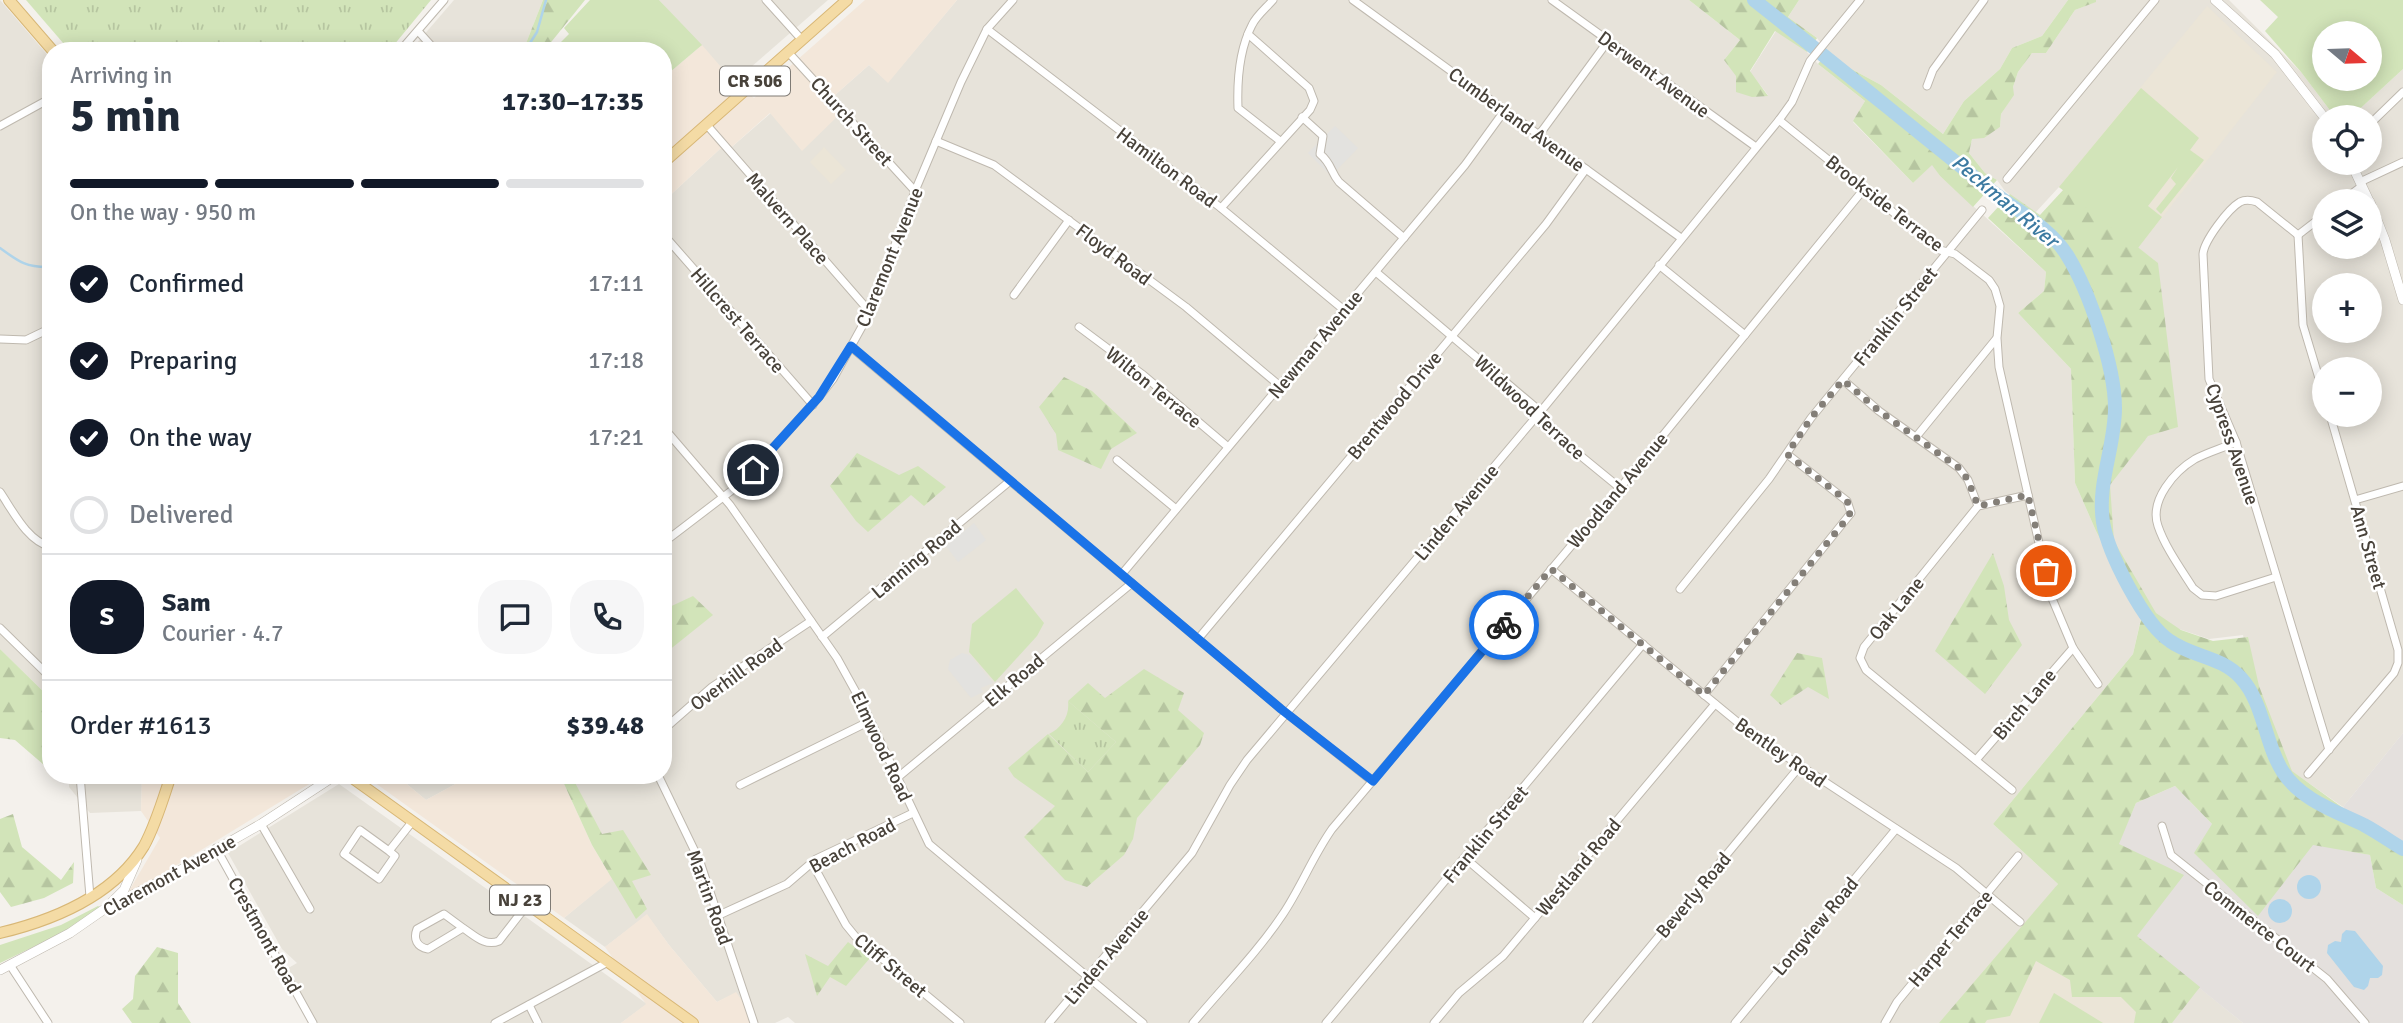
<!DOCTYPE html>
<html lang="en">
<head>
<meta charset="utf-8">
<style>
  :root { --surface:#fff; --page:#f6f6f7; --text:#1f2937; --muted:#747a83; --line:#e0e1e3; --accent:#111827 }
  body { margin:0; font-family:Signika,sans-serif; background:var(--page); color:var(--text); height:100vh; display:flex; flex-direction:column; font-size:26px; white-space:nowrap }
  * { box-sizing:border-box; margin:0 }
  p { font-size:23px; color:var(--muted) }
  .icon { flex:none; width:38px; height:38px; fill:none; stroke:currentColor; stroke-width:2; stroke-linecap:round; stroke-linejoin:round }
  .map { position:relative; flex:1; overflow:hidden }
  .panel { position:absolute; left:42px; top:42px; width:630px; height:742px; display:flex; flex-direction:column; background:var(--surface); border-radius:28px; box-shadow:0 4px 18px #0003 }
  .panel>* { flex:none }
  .needle { width:46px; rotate:109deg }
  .controls { position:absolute; left:2312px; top:21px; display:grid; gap:14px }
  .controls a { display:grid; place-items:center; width:70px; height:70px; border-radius:50%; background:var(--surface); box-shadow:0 4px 18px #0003; font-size:35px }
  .pin { position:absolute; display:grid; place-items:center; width:60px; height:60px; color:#fff; margin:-30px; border:4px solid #fff; border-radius:50%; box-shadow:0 2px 7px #0007 }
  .courier { position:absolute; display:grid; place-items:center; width:70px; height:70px; margin:-35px; border:5px solid #1a73e8; border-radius:50%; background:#fff; color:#222; box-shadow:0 2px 9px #0007 }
  .head em { font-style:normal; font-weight:700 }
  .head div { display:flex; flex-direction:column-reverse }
  .head { display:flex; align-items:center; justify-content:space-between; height:119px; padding:0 28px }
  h1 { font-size:46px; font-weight:700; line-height:52px }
  .bar { display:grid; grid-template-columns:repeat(4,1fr); gap:10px 7px; align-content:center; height:84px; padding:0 28px }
  .bar i { height:9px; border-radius:5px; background:var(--line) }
  .bar .selected { background:var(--accent) }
  .bar p { grid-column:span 4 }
  .line { display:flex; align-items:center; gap:18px; padding:0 28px; border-top:2px solid var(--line) }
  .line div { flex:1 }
  .round { display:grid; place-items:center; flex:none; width:74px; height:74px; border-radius:28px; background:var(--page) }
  ol { padding:0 28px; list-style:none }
  li { display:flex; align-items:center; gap:21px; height:77px }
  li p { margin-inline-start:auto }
  li .icon { padding:7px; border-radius:50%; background:var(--accent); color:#fff; stroke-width:4 }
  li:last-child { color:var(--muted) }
  li i { width:38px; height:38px; border:4px solid var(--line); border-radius:50% }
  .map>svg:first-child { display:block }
  .residential { fill:#e7e3da; fill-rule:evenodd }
  .commercial { fill:#f3e7da }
  .industrial { fill:#e4e0dd }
  .education { fill:#ebe5d7 }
  .grass { fill:url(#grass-tufts) }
  .forest { fill:url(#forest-firs) }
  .green { fill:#d2e4b9; fill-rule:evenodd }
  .parking { fill:#e3e2df }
  .water { fill:#afd4ea }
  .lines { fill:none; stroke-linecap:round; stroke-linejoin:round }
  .stream { stroke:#afd4ea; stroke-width:2.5 }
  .river { stroke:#afd4ea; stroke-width:14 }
  .minor-casing { stroke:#bfb9af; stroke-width:9 }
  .tertiary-casing { stroke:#bfb9af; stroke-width:10 }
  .primary-casing { stroke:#d8b776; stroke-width:12 }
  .minor { stroke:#fff; stroke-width:7 }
  .tertiary { stroke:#fff; stroke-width:9 }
  .primary { stroke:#f4dba5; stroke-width:10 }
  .done { stroke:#847f78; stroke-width:7; stroke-dasharray:0 12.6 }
  .route { stroke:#1a73e8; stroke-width:9 }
  .labels { text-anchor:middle; stroke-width:5; stroke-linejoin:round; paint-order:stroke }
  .shield { fill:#fff; stroke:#7f7b75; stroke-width:2 }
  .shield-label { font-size:18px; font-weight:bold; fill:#48423a }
  .street-label { font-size:19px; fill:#48423a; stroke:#fff }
  .water-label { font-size:21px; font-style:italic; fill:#3c7aa1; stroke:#fff }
</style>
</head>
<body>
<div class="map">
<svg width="2403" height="1023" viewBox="0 0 2403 1023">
  <defs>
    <pattern id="grass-tufts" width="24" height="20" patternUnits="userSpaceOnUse" patternTransform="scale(1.75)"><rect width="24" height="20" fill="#d2e4b9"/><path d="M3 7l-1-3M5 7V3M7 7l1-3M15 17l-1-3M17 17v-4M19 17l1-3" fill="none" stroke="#b6c5a0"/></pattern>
    <pattern id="forest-firs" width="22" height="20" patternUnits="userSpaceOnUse" patternTransform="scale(1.75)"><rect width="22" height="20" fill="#d2e4b9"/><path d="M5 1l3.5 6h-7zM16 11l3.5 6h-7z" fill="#b6c5a0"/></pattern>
  </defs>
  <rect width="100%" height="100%" fill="#f4f1ec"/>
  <g class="residential">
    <path d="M0,0L51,59V699L0,649Z"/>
    <path d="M454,0H543L523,51H410Z"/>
    <path d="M659,0H828L734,82Z"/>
    <path d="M957,0H1689L1740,40L1724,60L1768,95L1750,72L1776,31L1807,52L1818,64L1865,101L1853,122L1913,183L1932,164L1940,176L2046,272L2044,291L2018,313L2071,369L2075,483L2096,531L2141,618L2133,654L1993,824L2058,884L2055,888L2196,985L2243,1023H795L788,1017L775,1023H758L736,993L717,1002L669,945L647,915L605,947L564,918L611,879L560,775H663V202L721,148L726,152L771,113L802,150L835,95L869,65L888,82Z"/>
    <path d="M1799,0H2068L2042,36L2012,48L2000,69L1964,101L1943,134L1881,85L1844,65L1828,52L1817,38L1788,17Z"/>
    <path d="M2096,0H2229L2301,72L2335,117H2324V163H2370V117H2351L2403,69V733L2343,807L2287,768L2254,684L2243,635L2209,639L2176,628L2151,610L2109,538L2105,483L2154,260L2059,187L2035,213L2005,191L1997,180L1985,173L1969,153L1972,139L2000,127L2001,114L2013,95V87L2018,72L2032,53H2046L2075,10L2095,2ZM2324,201H2370V247H2324ZM2324,285H2370V331H2324ZM2324,369H2370V415H2324Z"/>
    <path d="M69,775H142L141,811L90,813L69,787Z"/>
    <path d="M396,775H472L426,800Z"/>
    <path d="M339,784L512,907L647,1004L621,1023H317L285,970L297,963L282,949L228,853Z"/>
  </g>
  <g class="commercial">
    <path d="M865,0H957L888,83L869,65L835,95L846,108L802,151L770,113L726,152L721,148L663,202V78L702,45L734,82L754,98Z"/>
    <path d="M142,775H324L126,896L160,838L141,811Z"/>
    <path d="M364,775H396L426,800L472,775H560L592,845L612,879L564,918Z"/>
    <path d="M647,914L669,945L717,1002L736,992L758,1023H621L646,1004L605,947Z"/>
  </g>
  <g class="industrial">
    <path d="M2403,733V846L2352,816L2343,807Z"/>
    <path d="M2175,786L2212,824L2370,855L2376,888L2403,905V1023H2243L2132,934L2118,844L2136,803Z"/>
  </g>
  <g class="education">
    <path d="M2207,6L2277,72L2138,248L2059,187Z"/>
    <path d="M824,147L846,170L831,184L810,162Z"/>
    <path d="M2054,889L2166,1023H1939Z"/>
  </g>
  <g class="grass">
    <path d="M26,0H431L389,51H70Z"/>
    <path d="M1068,701L1116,742L1088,772L1049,734C1061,728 1070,716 1068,701Z"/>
  </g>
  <g class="forest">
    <path d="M543,0H585L544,51H523Z"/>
    <path d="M1689,0H1799L1788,17L1817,38L1807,52L1775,31L1750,71L1768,96L1752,97L1736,92V76L1724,60L1740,40Z"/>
    <path d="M2068,0H2096V2L2075,10L2046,53H2032L2018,72L2013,87L2014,95L2001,114L2000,127L1984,138L1972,139L1969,153L1985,173L1997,180L1973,207L1940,176L1932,165L1913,183L1853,121L1865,101L1818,64L1828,52L1844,65L1881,85L1943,134L1964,101L2000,69L2012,48L2042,36Z"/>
    <path d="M2064,189L2158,263L2178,427L2148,436L2110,485L2114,541L2156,613L2181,630L2213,641L2248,637L2259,686L2292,771L2357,818L2403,846V905L2376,888L2370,855L2313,845L2258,916L2194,853L2212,824L2175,786L2136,803L2119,844L2184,875L2137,936L2200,987L2172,1023H2134L2136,1012L2121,997H2072L2070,980L2036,961L2010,1016L1987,1020L1985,1023H1939L2058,884L1993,824L2133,654L2141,619L2096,531L2075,483L2071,369L2018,313L2044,291L2046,272L1988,218L2010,194L2040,215Z"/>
    <path d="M1064,377L1092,391L1137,433L1111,449L1101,469L1058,450L1056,434L1039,407Z"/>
    <path d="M857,453L899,475L918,466L946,487L924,506L911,495L868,532L856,521L830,486Z"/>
    <path d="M1993,553L2004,586L2009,620L2022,645L1985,694L1935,651Z"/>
    <path d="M693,596L713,615L663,655V610Z"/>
    <path d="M0,649L51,699V771L15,740L0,738Z"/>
    <path d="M1797,653L1822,658L1829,699L1808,687L1781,705L1770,695Z"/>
    <path d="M1144,669L1184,693L1178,710L1204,733L1200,745L1137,818L1133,839L1124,855L1087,887L1065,880L1024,837L1055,806L1014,777L1008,768L1048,734L1088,772L1116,742L1068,701L1088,683L1105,698Z"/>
    <path d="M560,775H571L602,834L623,830L651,875L632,881L647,909L636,919L592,845Z"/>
    <path d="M13,814L22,847L61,880L74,862L73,883L44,898L11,907L0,892V819Z"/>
    <path d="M848,942L870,958L846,986L830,977L817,996L805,954L828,966Z"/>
    <path d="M157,947L178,953V1003L191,1023H132L122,1009L133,999L135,976Z"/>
  </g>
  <g class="green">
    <path d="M590,0H659L702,45L663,78V51H593L589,44L581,51H552L569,34L564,28Z"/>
    <path d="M2260,0H2403V69L2351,117H2335L2301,72L2265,31L2278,17ZM2370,33V79H2324V33Z"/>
    <path d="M2141,88L2199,138L2190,150L2204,160L2161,214L2156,209L2176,184L2171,178L2178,167L2148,206L2162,217L2138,248L2059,187Z"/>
    <path d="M1016,588L1044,623L1037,636L995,682L969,652L972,624Z"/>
    <path d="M98,906L100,907L81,924L0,963V945L61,925Z"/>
    <path d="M2054,993L2103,1023H2039Z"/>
  </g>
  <g class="parking">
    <path d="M1335,126L1358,148L1331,176L1308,153Z"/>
    <path d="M974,523L986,540L958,562L946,546Z"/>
    <path d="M962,653L970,655L993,683L981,688L983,692L971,698L948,669L950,660Z"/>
  </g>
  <g class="water">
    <circle cx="2309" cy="887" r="12"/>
    <circle cx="2280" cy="911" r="12"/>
    <path d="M2346,930L2355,931L2383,966L2382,975L2378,978H2370L2368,986L2364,990L2354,987L2327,953L2328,945L2335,941L2341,942L2342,934Z"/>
  </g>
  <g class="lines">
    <g class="stream">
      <path d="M525,51L537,32L546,0"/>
      <path d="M0,248C19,262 27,268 51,267"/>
    </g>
    <path class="river" d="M1754,0C1833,62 1910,126 1988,188C2013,209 2049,226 2067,255C2089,290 2115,367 2115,408C2115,447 2097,483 2103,522C2108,553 2144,624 2170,641C2192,657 2221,656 2241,678C2264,703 2265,745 2283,772C2301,800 2335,811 2364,825C2377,832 2390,841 2403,849"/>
    <defs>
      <g id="minor">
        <path d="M766,0L802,40"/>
        <path d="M1273,0C1266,8 1256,16 1252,25C1239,50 1237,81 1238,108L1280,141"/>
        <path d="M1353,0L1681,238"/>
        <path d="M1552,0L1756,147"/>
        <path d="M987,29L1221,208L1344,310"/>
        <path d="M418,31L436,51"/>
        <path d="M400,51L444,0"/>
        <path d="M788,52L915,191"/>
        <path d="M1927,86L1933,70L1984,0"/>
        <path d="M1302,117L1323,136L1320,154C1332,164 1330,171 1339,182L1404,238"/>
        <path d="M1779,120L1940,250L1955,254L1989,280L1995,289L2000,306L1997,338L1999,367L2051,596L2073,648L2098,684"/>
        <path d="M706,124L870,312"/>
        <path d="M2370,124L2403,92"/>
        <path d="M0,126L51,98"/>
        <path d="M1539,135L1608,41"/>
        <path d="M936,141L994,165L1186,307L1280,386"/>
        <path d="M2007,179L2155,0"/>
        <path d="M2360,182L2403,162"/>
        <path d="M2342,201L2362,186"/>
        <path d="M1221,208L1310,110L1314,101L1309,88L1248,34"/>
        <path d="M663,234L813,405"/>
        <path d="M2298,235L2257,202C2251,200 2246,199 2240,202C2228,209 2204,241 2203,254L2209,379L2236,442L2329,750"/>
        <path d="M2298,235L2303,325L2324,395"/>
        <path d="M2298,235L2324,215"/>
        <path d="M1659,265L1745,335"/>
        <path d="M1376,272L1534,406L1543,425L1620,488"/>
        <path d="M1014,295L1069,220"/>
        <path d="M1079,327L1142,374L1228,447"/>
        <path d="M0,339L26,340L51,328"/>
        <path d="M851,347L1281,709L1372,781"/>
        <path d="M1843,380L1879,411L1959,468L1968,480L1978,506"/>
        <path d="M663,427L730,505L837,658L863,705L929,844L1143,1023"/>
        <path d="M1916,437L1996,339"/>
        <path d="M2236,442C2223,448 2208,452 2195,459C2175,471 2149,500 2158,526C2165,547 2181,569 2193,588L2202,595L2216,596L2276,577"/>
        <path d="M1117,460L1176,509"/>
        <path d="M0,492C13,511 27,541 51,547"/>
        <path d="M2355,500L2403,486"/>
        <path d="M663,543L731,491L753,470L819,397L833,379L870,312L915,191L961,82L987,29L1013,0"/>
        <path d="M1551,569L1752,734L1956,868L2020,922"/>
        <path d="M1122,574L1465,165L1505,110"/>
        <path d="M1680,589L1769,479L1811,418L1982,210"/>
        <path d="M0,628L51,678"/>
        <path d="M822,637L1010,481"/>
        <path d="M1198,639L1546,224L1586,169"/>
        <path d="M1704,695L1851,513L1847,501L1787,454"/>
        <path d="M663,730L712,687L811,621"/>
        <path d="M1976,760L2073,648"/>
        <path d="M2308,774L2394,673L2398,663V650L2330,415"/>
        <path d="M80,775L90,897"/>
        <path d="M658,775L700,862L754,1023"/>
        <path d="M897,778L1132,583"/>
        <path d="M740,785L870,721"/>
        <path d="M2012,790L1866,670L1860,658L1864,647L1978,506L2028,495"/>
        <path d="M261,824L310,909"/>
        <path d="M2162,826L2171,855L2327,979L2365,1023"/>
        <path d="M216,848L313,1023"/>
        <path d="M389,851L360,830L344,854L379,879L395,856L389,851L412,822"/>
        <path d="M1465,858L1535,918"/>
        <path d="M812,863L846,925L855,936L960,1023"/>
        <path d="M717,916L787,884L816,859L913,813"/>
        <path d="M463,928L444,914L417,929C413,939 417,947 428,949L463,928C474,935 485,947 499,941L527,905"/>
        <path d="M10,965L48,1023"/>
        <path d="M529,1005L538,1023"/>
        <path d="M495,1023L608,962"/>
        <path d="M1049,1023L1192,853L1230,785L1247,760L1546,405L1779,120L1792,102L1810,61L1860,0"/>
        <path d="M1193,1023C1223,987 1257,953 1283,914C1301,887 1313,856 1332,829L1620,488L1864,189"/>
        <path d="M1326,1023L1643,644"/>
        <path d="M1434,1023L1459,993L1503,956L1715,704"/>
        <path d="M1587,1023L1800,766"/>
        <path d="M1735,1023L1896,829"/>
        <path d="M1885,1023L1897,1002L2018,856"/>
      </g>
      <g id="tertiary">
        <path d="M2215,0L2275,54L2324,117"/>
        <path d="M2351,163L2369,201"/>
        <path d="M2370,202L2385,240L2403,300"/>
        <path d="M112,902L124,890L137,860"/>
        <path d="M0,970L70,933L106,908L163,880L261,824L336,775"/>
      </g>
      <g id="primary">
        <path d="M9,0L53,51"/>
        <path d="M663,163L847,0"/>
        <path d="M348,775L693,1023"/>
        <path d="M0,933C54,920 114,895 144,846C156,824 163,799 171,775"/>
      </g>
    </defs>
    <use href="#minor" class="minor-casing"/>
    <use href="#tertiary" class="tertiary-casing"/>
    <use href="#primary" class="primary-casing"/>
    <use href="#minor" class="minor"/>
    <use href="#tertiary" class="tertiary"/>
    <use href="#primary" class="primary"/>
  </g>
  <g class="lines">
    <path class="done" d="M1504,625L1551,569L1704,695L1849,516L1851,509L1847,501L1787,454L1811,418L1843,380L1879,411L1959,468L1968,480L1978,506L2028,495L2046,571"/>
    <path class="route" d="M753,470L819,397L851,346L1281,709L1373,781L1504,625"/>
  </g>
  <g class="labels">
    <g class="shield">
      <rect x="720" y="66.5" width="70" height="29" rx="5"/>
      <rect x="490" y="885.5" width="60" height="29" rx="5"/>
    </g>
    <g class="shield-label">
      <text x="755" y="87">CR 506</text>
      <text x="520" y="906">NJ 23</text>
    </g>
    <g class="street-label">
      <text transform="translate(1654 74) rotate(36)" y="7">Derwent Avenue</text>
      <text transform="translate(1517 119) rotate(36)" y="7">Cumberland Avenue</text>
      <text transform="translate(852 121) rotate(48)" y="7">Church Street</text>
      <text transform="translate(1167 167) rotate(37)" y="7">Hamilton Road</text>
      <text transform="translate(1885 203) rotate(38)" y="7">Brookside Terrace</text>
      <text transform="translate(788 218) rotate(49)" y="7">Malvern Place</text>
      <text transform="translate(1114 254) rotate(37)" y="7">Floyd Road</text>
      <text transform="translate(889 257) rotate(-68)" y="7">Claremont Avenue</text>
      <text transform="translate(1895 316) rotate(-51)" y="7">Franklin Street</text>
      <text transform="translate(738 320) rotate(49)" y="7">Hillcrest Terrace</text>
      <text transform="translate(1315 344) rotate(-50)" y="7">Newman Avenue</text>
      <text transform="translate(1154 387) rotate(39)" y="7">Wilton Terrace</text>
      <text transform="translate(1394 405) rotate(-50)" y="7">Brentwood Drive</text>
      <text transform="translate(1530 407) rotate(43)" y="7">Wildwood Terrace</text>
      <text transform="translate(2233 444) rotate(71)" y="7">Cypress Avenue</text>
      <text transform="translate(1617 490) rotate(-50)" y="7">Woodland Avenue</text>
      <text transform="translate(1456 512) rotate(-50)" y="7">Linden Avenue</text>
      <text transform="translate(2369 547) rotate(74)" y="7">Ann Street</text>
      <text transform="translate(916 559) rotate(-40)" y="7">Lanning Road</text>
      <text transform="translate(1896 608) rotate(-51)" y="7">Oak Lane</text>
      <text transform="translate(736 674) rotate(-36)" y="7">Overhill Road</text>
      <text transform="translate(1014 680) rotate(-40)" y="7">Elk Road</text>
      <text transform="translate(2024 704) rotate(-50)" y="7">Birch Lane</text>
      <text transform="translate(882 746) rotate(65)" y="7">Elmwood Road</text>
      <text transform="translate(1781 752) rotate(35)" y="7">Bentley Road</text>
      <text transform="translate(1485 834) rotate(-50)" y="7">Franklin Street</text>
      <text transform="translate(852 845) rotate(-28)" y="7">Beach Road</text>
      <text transform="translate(1578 867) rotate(-50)" y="7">Westland Road</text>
      <text transform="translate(169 875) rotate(-29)" y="7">Claremont Avenue</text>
      <text transform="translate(1693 895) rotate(-50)" y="7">Beverly Road</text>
      <text transform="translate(710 897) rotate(70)" y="7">Martin Road</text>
      <text transform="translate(1815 926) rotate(-50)" y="7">Longview Road</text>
      <text transform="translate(2260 926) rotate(38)" y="7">Commerce Court</text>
      <text transform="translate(265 935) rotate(61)" y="7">Crestmont Road</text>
      <text transform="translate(1950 938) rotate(-50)" y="7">Harper Terrace</text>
      <text transform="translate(1106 956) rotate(-50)" y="7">Linden Avenue</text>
      <text transform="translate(891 965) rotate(40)" y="7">Cliff Street</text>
    </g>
    <g class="water-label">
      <text transform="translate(2005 201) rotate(40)" y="7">Peckman River</text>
    </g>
  </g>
</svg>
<div class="controls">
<a><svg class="needle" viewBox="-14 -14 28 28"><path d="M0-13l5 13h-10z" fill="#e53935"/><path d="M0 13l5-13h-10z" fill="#747a83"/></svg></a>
<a><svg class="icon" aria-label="locate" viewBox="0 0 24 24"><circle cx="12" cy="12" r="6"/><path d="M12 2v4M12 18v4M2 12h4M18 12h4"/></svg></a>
<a><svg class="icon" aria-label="layers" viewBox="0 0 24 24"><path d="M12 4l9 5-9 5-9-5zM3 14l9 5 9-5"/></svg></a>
<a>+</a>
<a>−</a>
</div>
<div class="pin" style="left:2046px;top:571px;background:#ea580c"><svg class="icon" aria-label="bag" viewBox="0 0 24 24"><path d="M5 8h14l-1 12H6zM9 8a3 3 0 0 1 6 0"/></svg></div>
<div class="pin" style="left:753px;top:470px;background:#1f2937"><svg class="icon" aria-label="home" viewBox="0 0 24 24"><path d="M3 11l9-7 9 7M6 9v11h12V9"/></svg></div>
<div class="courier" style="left:1504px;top:625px"><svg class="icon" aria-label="bike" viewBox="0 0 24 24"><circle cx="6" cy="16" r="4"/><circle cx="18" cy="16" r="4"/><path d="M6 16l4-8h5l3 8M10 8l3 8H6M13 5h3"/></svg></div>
<section class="panel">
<div class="head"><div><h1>5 min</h1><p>Arriving in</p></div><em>17:30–17:35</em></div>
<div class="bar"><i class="selected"></i><i class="selected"></i><i class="selected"></i><i></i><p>On the way · 950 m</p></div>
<ol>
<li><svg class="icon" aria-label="check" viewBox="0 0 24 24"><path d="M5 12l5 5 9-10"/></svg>Confirmed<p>17:11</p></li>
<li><svg class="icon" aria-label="check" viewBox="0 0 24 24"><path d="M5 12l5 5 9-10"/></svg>Preparing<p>17:18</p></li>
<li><svg class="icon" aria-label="check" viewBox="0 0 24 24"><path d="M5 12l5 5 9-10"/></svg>On the way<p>17:21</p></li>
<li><i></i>Delivered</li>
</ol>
<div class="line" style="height:126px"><b class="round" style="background:var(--accent);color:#fff">S</b><div><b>Sam</b><p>Courier · 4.7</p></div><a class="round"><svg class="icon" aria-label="chat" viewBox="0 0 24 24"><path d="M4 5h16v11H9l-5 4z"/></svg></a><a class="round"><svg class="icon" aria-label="phone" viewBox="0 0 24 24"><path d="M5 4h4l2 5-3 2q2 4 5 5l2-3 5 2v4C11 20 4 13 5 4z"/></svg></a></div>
<div class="line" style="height:91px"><div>Order #1613</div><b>$39.48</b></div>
</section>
</div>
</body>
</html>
